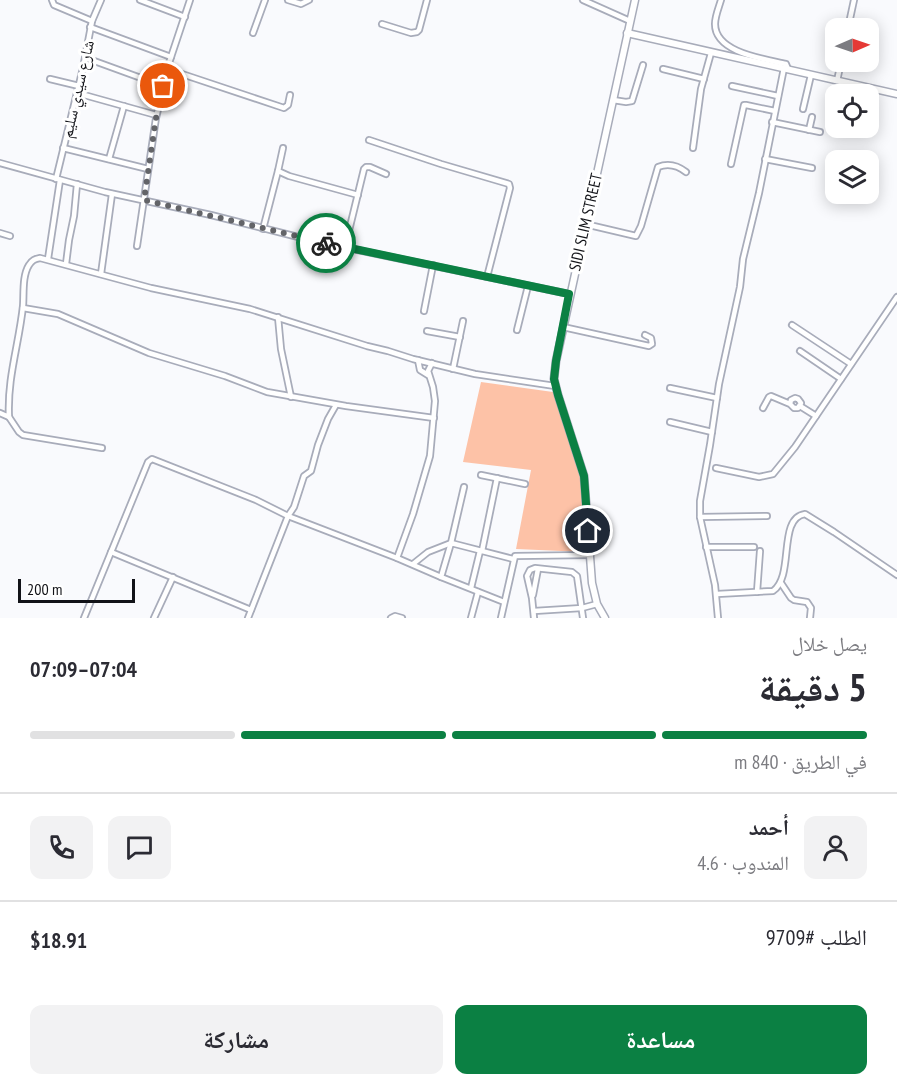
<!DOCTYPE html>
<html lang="ar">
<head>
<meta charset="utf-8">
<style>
  :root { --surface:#fff; --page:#f2f2f3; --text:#2b2b33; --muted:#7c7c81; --line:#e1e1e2; --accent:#0b8043 }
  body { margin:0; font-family:"PT Sans Narrow","Noto Naskh Arabic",sans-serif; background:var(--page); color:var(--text); direction:rtl; height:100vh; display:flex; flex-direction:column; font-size:22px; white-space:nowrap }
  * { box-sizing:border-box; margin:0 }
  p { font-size:20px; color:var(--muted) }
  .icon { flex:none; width:33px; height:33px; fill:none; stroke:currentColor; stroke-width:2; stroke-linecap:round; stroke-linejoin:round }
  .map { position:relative; height:618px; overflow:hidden; direction:ltr }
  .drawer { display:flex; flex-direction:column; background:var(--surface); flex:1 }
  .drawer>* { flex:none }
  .needle { width:39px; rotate:88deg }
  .tools { position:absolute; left:825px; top:18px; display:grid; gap:12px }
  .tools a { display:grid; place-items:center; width:54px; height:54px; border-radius:12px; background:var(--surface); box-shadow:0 3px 15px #0003; font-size:30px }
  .scale { position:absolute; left:18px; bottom:15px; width:117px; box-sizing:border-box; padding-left:6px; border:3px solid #121318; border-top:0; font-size:16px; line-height:21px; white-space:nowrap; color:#121318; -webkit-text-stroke:4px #fff; paint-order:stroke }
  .pin { position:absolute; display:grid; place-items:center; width:51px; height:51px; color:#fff; margin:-26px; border:3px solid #fff; border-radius:50%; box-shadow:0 2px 6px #0007 }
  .courier { position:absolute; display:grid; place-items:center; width:60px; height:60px; margin:-30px; border:4px solid #0b8043; border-radius:50%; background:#fff; color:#222; box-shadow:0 2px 8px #0007 }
  .overview em { font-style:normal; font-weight:700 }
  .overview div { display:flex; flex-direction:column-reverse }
  .overview { display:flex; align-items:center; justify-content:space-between; height:102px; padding:0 30px }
  h1 { font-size:39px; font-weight:700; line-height:45px }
  .bar { display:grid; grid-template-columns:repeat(4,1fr); gap:9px 6px; align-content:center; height:72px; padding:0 30px }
  .bar i { height:8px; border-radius:4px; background:var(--line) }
  .bar .active { background:var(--accent) }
  .bar p { grid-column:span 4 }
  .line { display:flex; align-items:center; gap:15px; padding:0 30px; border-top:2px solid var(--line) }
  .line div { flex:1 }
  .round { display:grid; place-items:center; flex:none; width:63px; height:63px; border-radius:12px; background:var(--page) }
  .cta { display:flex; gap:12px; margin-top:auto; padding:12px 30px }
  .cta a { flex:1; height:69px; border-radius:12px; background:var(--accent); color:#fff; font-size:24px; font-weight:700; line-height:69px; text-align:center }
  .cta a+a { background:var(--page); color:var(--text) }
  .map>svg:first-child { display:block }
  .green { fill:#fdc2a7 }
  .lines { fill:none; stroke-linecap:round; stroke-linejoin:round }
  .street-casing { stroke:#a8acba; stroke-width:8 }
  .secondary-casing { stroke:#a8acba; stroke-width:9 }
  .street { stroke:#fff; stroke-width:4.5 }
  .secondary { stroke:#fff; stroke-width:6 }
  .done { stroke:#636468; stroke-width:6; stroke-dasharray:0 10.8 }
  .route { stroke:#0b8043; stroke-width:8 }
  .labels { text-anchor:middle; stroke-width:6; stroke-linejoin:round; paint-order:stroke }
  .street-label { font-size:16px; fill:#121318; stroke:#fff }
</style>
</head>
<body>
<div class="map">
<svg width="897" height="618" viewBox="0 0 897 618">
  <rect width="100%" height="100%" fill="#f9fafd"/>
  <path class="green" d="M481,382L553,392L582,483L584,552L516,549L531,470L463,462Z"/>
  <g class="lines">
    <defs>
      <g id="street">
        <path d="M52,0L54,5L92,21"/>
        <path d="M140,0L185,17"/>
        <path d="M288,0L301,4L309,0"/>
        <path d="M583,0L630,21"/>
        <path d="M721,0C719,7 715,16 715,24C715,53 765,59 786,64L788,69"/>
        <path d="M382,24L411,33L417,32L419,30L427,0"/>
        <path d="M90,27L171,57"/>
        <path d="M848,28L854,0"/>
        <path d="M253,33L265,0"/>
        <path d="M86,58L163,86"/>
        <path d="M167,69L284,108L288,105L290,95"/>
        <path d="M663,69L704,79"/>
        <path d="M50,79L79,86"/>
        <path d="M837,81L841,62"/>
        <path d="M732,86L778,96"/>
        <path d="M77,93L156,115"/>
        <path d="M613,100L626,102L632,101L643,65"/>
        <path d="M803,109L811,75"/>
        <path d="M772,122L820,132"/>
        <path d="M809,130L812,117"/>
        <path d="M369,140L441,164L509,184L510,188L487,277"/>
        <path d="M63,148L148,169"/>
        <path d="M283,148L278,171L289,176L358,195"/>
        <path d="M693,148L701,89L711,53"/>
        <path d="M109,159L124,106"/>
        <path d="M765,159L812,168"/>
        <path d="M0,163L105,192L211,215L314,241L569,294"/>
        <path d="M731,164L744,105H746L775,111"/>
        <path d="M56,179L83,68L92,21L101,0"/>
        <path d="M585,224L636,236L641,226L658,167C668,163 677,165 686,172"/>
        <path d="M263,229L278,171"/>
        <path d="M0,233L10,236"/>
        <path d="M137,246L156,118L167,69L190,0"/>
        <path d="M345,247L364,169L366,167H370L386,174"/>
        <path d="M48,259L60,180"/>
        <path d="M66,264L69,240L74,216L77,184"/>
        <path d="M101,274L112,194"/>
        <path d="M23,308L58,314L149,353L225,376L267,392L346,406L434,418"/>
        <path d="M424,311L433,265"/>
        <path d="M278,317L281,349L291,397"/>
        <path d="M792,325L851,364"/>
        <path d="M563,327L649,346L652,344L651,338L645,335"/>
        <path d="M517,330L528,286"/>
        <path d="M427,331L460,337"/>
        <path d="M800,351L841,379"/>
        <path d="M418,360L420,370L428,375"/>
        <path d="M453,369L463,321"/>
        <path d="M670,388L717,398"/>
        <path d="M336,405L328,419L318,445L311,471L304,476L294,507L288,516L397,558L441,577"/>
        <path d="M800,406L816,416"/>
        <path d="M763,408L769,397L771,396L790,404L794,408H798L801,403L798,399L795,398L791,400L790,404"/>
        <path d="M0,413L9,417C7,378 19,344 23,306C24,294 22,276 29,265C32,260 35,259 40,258L151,288L250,309L367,346L388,351L413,359L475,374L555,386"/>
        <path d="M9,417L19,432L23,435L102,448"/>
        <path d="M670,422L712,432"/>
        <path d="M716,468L759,477L773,474L795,447L897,297"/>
        <path d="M481,475L525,484"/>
        <path d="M700,517L767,516"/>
        <path d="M706,547H754"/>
        <path d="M482,551L497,478"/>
        <path d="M111,552L251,610"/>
        <path d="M397,558L413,514L430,456L435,401L433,387L428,371L432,363"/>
        <path d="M413,564L428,552L451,543L464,487"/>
        <path d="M781,583L791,598L794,600L807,602L811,608L810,618"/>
        <path d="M471,588L480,551"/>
        <path d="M757,592L760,551"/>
        <path d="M717,594L773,591C795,576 777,518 805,514L834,532L897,575"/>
        <path d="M533,595L538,569"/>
        <path d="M504,602L441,577L451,543L513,559"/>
        <path d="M534,611L582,608L597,604"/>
        <path d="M84,618L148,462L152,459L256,500L288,516L248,618"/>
        <path d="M154,618L173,577"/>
        <path d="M391,618L395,616L402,618"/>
        <path d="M471,618L478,592"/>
        <path d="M501,618L515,556L589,555"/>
        <path d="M534,618L532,598L527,576L530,570L535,568L572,572L577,576L583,618"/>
        <path d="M718,618L715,585L700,517V501L710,445L719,384L740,287L743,259L759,193L784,68"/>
      </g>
      <g id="secondary">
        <path d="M627,33L897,94"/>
        <path d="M605,618L597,604L592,583L584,476L558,395L554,379L556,361L635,0"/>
      </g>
    </defs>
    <use href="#street" class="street-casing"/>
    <use href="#secondary" class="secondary-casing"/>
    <use href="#street" class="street"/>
    <use href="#secondary" class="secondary"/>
  </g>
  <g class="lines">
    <path class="done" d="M163,86L156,118L144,200L326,243"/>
    <path class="route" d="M326,243L569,294L556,361L554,379L558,395L584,476L588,531"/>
  </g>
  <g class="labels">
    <g class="street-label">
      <text transform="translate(77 89) rotate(-77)" y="6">شارع سيدي سليم</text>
      <text transform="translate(585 222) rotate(-77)" y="6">SIDI SLIM STREET</text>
    </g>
  </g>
</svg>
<div class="tools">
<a><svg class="needle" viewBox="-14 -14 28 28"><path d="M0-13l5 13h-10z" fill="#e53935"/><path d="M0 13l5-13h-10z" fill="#7c7c81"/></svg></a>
<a><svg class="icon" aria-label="locate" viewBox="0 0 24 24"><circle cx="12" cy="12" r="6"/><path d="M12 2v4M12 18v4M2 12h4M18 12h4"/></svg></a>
<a><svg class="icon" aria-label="layers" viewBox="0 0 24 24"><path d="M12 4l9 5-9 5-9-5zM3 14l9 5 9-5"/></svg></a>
</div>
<div class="scale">200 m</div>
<div class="pin" style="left:163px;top:86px;background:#ea580c"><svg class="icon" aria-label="bag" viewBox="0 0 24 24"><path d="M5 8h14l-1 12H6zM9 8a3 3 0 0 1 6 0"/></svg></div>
<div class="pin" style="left:588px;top:531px;background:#1f2937"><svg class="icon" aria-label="home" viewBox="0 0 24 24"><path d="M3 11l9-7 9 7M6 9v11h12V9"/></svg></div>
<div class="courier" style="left:326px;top:243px"><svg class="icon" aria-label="bike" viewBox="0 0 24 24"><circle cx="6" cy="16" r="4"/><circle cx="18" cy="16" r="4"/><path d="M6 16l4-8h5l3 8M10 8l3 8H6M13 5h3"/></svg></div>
</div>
<section class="drawer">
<div class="overview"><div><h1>5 دقيقة</h1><p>يصل خلال</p></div><em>07:04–07:09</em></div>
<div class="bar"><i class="active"></i><i class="active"></i><i class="active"></i><i></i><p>في الطريق · 840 m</p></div>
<div class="line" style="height:108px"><a class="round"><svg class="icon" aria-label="person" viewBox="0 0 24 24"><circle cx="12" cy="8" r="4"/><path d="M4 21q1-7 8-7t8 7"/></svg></a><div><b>أحمد</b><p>المندوب · 4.6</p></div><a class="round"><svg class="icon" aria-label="chat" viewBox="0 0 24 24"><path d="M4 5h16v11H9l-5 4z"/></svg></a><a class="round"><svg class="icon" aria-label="phone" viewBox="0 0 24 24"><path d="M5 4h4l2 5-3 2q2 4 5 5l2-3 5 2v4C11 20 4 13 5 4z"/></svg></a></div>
<div class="line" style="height:78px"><div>الطلب #9709</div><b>$18.91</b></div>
<div class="cta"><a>مساعدة</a><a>مشاركة</a></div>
</section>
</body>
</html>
